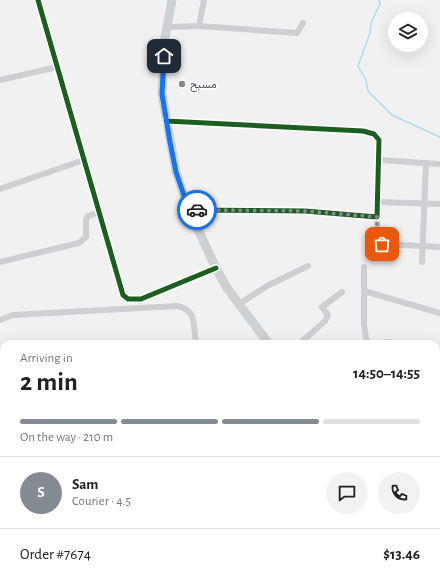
<!DOCTYPE html>
<html lang="en">
<head>
<meta charset="utf-8">
<style>
  :root { --surface:#fff; --page:#f2f2f2; --text:#202124; --muted:#757577; --line:#e0e0e0; --accent:#848a91 }
  body { margin:0; font-family:"Alegreya Sans",Vazirmatn,sans-serif; background:var(--page); color:var(--text); height:100vh; display:flex; flex-direction:column; font-size:15px; white-space:nowrap }
  * { box-sizing:border-box; margin:0 }
  p { font-size:13px; color:var(--muted) }
  .icon { flex:none; width:22px; height:22px; fill:none; stroke:currentColor; stroke-width:2; stroke-linecap:round; stroke-linejoin:round }
  .map { position:relative; flex:1; overflow:hidden }
  .panel { position:absolute; left:0px; top:340px; width:440px; height:248px; display:flex; flex-direction:column; background:var(--surface); border-radius:12px 12px 0 0; box-shadow:0 4px 16px #0002 }
  .panel>* { flex:none }
  .tools { position:absolute; left:388px; top:12px; display:grid; gap:8px }
  .tools a { display:grid; place-items:center; width:40px; height:40px; border-radius:50%; background:var(--surface); box-shadow:0 4px 16px #0002; font-size:20px }
  .pin { position:absolute; display:grid; place-items:center; width:34px; height:34px; color:#fff; margin:-17px; border-radius:8px; box-shadow:0 2px 6px #0006 }
  .courier { position:absolute; display:grid; place-items:center; width:40px; height:40px; margin:-20px; border:3px solid #1a73e8; border-radius:50%; background:#fff; color:#222; box-shadow:0 1px 5px #0007 }
  .summary em { font-style:normal; font-weight:600 }
  .summary div { display:flex; flex-direction:column-reverse }
  .summary { display:flex; align-items:center; justify-content:space-between; height:68px; padding:0 20px }
  h1 { font-size:26px; font-weight:600; line-height:30px }
  .bar { display:grid; grid-template-columns:repeat(4,1fr); gap:6px 4px; align-content:center; height:48px; padding:0 20px }
  .bar i { height:5px; border-radius:3px; background:var(--line) }
  .bar .selected { background:var(--accent) }
  .bar p { grid-column:span 4 }
  .line { display:flex; align-items:center; gap:10px; padding:0 20px; border-top:1px solid var(--line) }
  .line div { flex:1 }
  .round { display:grid; place-items:center; flex:none; width:42px; height:42px; border-radius:21px; background:var(--page) }
  .map>svg:first-child { display:block }
  .lines { fill:none; stroke-linecap:round; stroke-linejoin:round }
  .stream { stroke:#abdbed; stroke-width:1.5 }
  .path { stroke:#bbc6c3; stroke-width:1; stroke-dasharray:3 2; stroke-linecap:butt }
  .lane { stroke:#cdcfd2; stroke-width:3 }
  .street { stroke:#cdcfd2; stroke-width:6 }
  .secondary { stroke:#ced1d3; stroke-width:9 }
  .cycleway-casing { stroke:#fff; stroke-width:8 }
  .cycleway { stroke:#1b5e20; stroke-width:5 }
  .done { stroke:#848a91; stroke-width:4; stroke-dasharray:0 7.2 }
  .route { stroke:#1a73e8; stroke-width:5 }
  .poi-dot { fill:#848a91; stroke:#fff; stroke-width:1.5 }
  .labels { text-anchor:middle; stroke-width:3; stroke-linejoin:round; paint-order:stroke }
  .poi-label { font-size:11px; fill:#48525d; stroke:#fff; text-anchor:start }
</style>
</head>
<body>
<div class="map">
<svg width="440" height="588" viewBox="0 0 440 588">
  <rect width="100%" height="100%" fill="#f2f1f1"/>
  <g class="lines">
    <path class="stream" d="M379,0L380,4L371,23L370,33L358,66L366,80L368,91L392,115L440,137"/>
    <g class="path">
      <path d="M0,429L4,451"/>
      <path d="M0,493L4,492"/>
      <path d="M0,573L3,588"/>
    </g>
    <path class="lane" d="M0,365H4"/>
    <g class="street">
      <path d="M38,0L123,295L128,299H141L216,268"/>
      <path d="M199,26L204,0"/>
      <path d="M167,27L199,26L297,33L303,23"/>
      <path d="M0,80L57,67"/>
      <path d="M166,121L363,131L374,134L379,140L377,217L305,211L189,210"/>
      <path d="M379,160L440,164"/>
      <path d="M0,189L84,160"/>
      <path d="M378,202L440,204"/>
      <path d="M377,217L378,242L382,244L440,247"/>
      <path d="M0,262L79,243L86,237V220L88,216L100,212"/>
      <path d="M422,262L426,163"/>
      <path d="M364,267V325L367,344"/>
      <path d="M364,291L440,313"/>
      <path d="M239,304L267,286L308,266"/>
      <path d="M0,320L13,315L177,306C200,311 191,328 197,344"/>
      <path d="M299,344L325,321L328,315L322,307L342,292"/>
      <path d="M377,344L389,342L397,344"/>
      <path d="M436,355L440,356"/>
      <path d="M0,380L3,399H0"/>
      <path d="M200,584L204,588"/>
      <path d="M279,584L283,588"/>
      <path d="M336,584L341,588"/>
      <path d="M396,584L401,588"/>
      <path d="M29,588L50,584"/>
      <path d="M246,588L250,584"/>
    </g>
    <g class="secondary">
      <path d="M172,0L164,43L162,94L176,172L189,210L216,268L227,288L269,344"/>
      <path d="M108,588L129,584"/>
      <path d="M153,588L157,584"/>
      <path d="M174,588L177,584"/>
    </g>
    <defs>
      <g id="cycleway">
        <path d="M38,0L123,295L128,299H141L216,268"/>
        <path d="M166,121L363,131L374,134L379,140L377,217L305,211L189,210"/>
      </g>
    </defs>
    <use href="#cycleway" class="cycleway-casing"/>
    <use href="#cycleway" class="cycleway"/>
  </g>
  <g class="lines">
    <path class="done" d="M197,210L304,211L377,217V240L382,244"/>
    <path class="route" d="M164,56L162,94L170,142L176,172L189,210H197"/>
  </g>
  <circle class="poi-dot" cx="182" cy="84" r="4"/>
  <g class="labels">
    <g class="poi-label">
      <text x="190" y="88">مسبح</text>
    </g>
  </g>
</svg>
<div class="tools">
<a><svg class="icon" aria-label="layers" viewBox="0 0 24 24"><path d="M12 4l9 5-9 5-9-5zM3 14l9 5 9-5"/></svg></a>
</div>
<div class="pin" style="left:382px;top:244px;background:#ea580c"><svg class="icon" aria-label="bag" viewBox="0 0 24 24"><path d="M5 8h14l-1 12H6zM9 8a3 3 0 0 1 6 0"/></svg></div>
<div class="pin" style="left:164px;top:56px;background:#1f2937"><svg class="icon" aria-label="home" viewBox="0 0 24 24"><path d="M3 11l9-7 9 7M6 9v11h12V9"/></svg></div>
<div class="courier" style="left:197px;top:210px"><svg class="icon" aria-label="car" viewBox="0 0 24 24"><path d="M5 17H2v-5l4-1 3-4h7l3 4 3 1v5h-3M9 17h6M6 11h13"/><circle cx="7" cy="17" r="2"/><circle cx="17" cy="17" r="2"/></svg></div>
<section class="panel">
<div class="summary"><div><h1>2 min</h1><p>Arriving in</p></div><em>14:50–14:55</em></div>
<div class="bar"><i class="selected"></i><i class="selected"></i><i class="selected"></i><i></i><p>On the way · 210 m</p></div>
<div class="line" style="height:72px"><b class="round" style="background:var(--accent);color:#fff">S</b><div><b>Sam</b><p>Courier · 4.5</p></div><a class="round"><svg class="icon" aria-label="chat" viewBox="0 0 24 24"><path d="M4 5h16v11H9l-5 4z"/></svg></a><a class="round"><svg class="icon" aria-label="phone" viewBox="0 0 24 24"><path d="M5 4h4l2 5-3 2q2 4 5 5l2-3 5 2v4C11 20 4 13 5 4z"/></svg></a></div>
<div class="line" style="height:52px"><div>Order #7674</div><b>$13.46</b></div>
</section>
</div>
</body>
</html>
